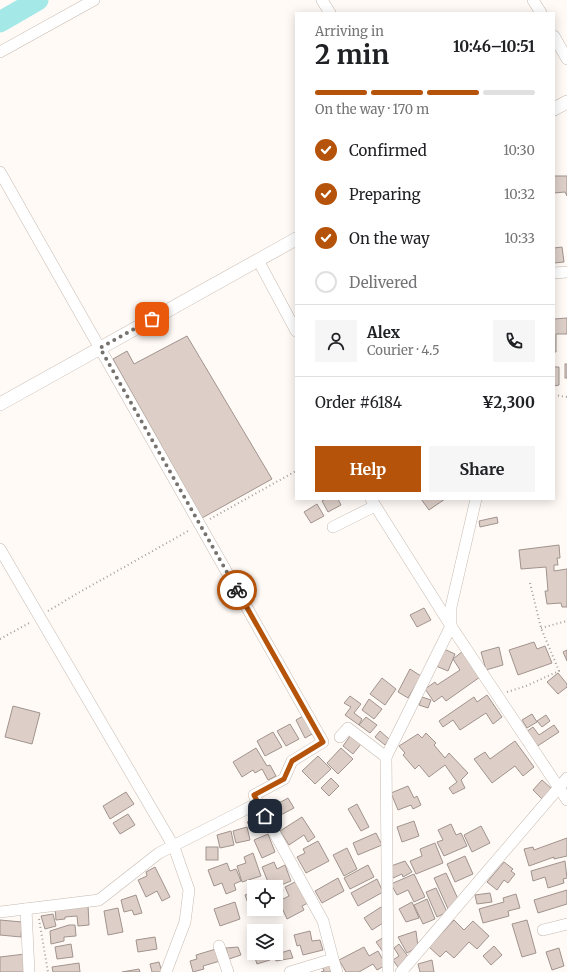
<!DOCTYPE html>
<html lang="en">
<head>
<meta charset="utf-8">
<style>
  :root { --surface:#fff; --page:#f6f6f6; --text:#202124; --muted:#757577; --line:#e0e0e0; --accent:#b45309 }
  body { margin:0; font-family:Merriweather,serif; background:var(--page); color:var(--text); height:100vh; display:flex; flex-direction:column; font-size:15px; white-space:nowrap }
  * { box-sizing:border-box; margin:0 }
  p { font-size:13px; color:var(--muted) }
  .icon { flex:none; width:22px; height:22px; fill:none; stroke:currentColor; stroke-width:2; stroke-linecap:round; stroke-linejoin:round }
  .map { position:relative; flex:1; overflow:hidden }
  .panel { position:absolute; left:295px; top:12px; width:260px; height:488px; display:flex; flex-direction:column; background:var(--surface); border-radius:0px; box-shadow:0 2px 10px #0003 }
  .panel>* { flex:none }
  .buttons { position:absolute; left:247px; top:880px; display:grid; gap:8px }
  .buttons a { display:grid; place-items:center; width:36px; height:36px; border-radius:0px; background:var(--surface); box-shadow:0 2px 10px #0003; font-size:20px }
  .pin { position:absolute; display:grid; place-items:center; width:34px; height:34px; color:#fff; margin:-17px; border-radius:8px; box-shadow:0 2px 6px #0006 }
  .courier { position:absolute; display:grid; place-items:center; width:40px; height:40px; margin:-20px; border:3px solid #b45309; border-radius:50%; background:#fff; color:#222; box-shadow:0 1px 5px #0007 }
  .headline em { font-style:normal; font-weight:700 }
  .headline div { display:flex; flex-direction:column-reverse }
  .headline { display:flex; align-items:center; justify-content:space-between; height:68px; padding:0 20px }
  h1 { font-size:26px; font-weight:700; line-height:30px }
  .bar { display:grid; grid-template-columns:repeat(4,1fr); gap:6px 4px; align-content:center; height:48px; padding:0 20px }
  .bar i { height:5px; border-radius:3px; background:var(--line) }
  .bar .current { background:var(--accent) }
  .bar p { grid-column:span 4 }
  .line { display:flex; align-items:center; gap:10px; padding:0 20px; border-top:1px solid var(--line) }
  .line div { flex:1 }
  .round { display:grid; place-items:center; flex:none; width:42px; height:42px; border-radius:0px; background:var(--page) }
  ol { padding:0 20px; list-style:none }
  li { display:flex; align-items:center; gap:12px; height:44px }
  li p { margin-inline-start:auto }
  li .icon { padding:4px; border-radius:50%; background:var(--accent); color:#fff; stroke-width:4 }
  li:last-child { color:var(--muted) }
  li i { width:22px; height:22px; border:2px solid var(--line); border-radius:50% }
  .action { display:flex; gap:8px; margin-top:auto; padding:8px 20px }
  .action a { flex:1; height:46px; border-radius:0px; background:var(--accent); color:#fff; font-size:16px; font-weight:700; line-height:46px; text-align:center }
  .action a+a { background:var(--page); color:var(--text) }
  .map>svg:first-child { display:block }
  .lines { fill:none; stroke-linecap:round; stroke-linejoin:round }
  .river { stroke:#a5e8e8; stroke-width:21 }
  .building { fill:#ddcfc8; stroke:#a1938d }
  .minor-casing { stroke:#c5b9b0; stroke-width:12 }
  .tertiary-casing { stroke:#c5b9b0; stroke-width:14 }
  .path { stroke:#a49f9b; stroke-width:2; stroke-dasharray:1 3; stroke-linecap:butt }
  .minor { stroke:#fff; stroke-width:11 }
  .tertiary { stroke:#fff; stroke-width:13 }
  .done { stroke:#76726e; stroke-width:4; stroke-dasharray:0 7.2 }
  .route { stroke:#b45309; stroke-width:5 }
</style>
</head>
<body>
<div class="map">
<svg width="567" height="972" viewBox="0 0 567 972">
  <rect width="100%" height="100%" fill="#fffaf6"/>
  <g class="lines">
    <path class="river" d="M0,22L38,0"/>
  </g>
  <g class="building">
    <path d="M554,176H567V196L565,192L554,193Z"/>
    <path d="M562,247L564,262L554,263V248Z"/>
    <path d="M567,318V334H556V352H554V319Z"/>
    <path d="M187,336L272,479L202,518L113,359L127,351L134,364Z"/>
    <rect x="565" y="364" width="2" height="14"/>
    <path d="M554,367H559V385L554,386Z"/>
    <path d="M325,499H338L341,505L328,512L322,501Z"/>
    <path d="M421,499H445L429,510Z"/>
    <path d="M317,504L324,516L311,523L304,512Z"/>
    <path d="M497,517L498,523L480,527L479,521Z"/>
    <path d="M559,545L560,558H557L558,565H554V571L567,569V607H562L561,603L547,604L545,591H548L546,567L521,569L519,550Z"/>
    <path d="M424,608L431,620L417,627L410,615Z"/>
    <path d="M534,642L537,649L545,646L552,663L518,675L509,650Z"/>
    <path d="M499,647L503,665L486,670L481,652Z"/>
    <path d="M444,649L455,654L448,671L436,666Z"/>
    <path d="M567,650V661L563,652Z"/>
    <path d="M463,651L480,677L446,701L442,696L434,702L425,689L435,682L437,685L460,670L453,659Z"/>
    <path d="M410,669L421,676L408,698L398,692Z"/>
    <path d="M558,673L567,684V687L558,694L547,682Z"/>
    <path d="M382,678L396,689L385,705L370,694Z"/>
    <path d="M487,695L502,717L493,724L486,713L460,730L453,720L443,727L439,721L474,697L477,702Z"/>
    <path d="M350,696L361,704L354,713L362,719L359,725L345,715L351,707L344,703Z"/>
    <path d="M422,697L431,700L428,708L419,705Z"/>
    <path d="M369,699L382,709L374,719L362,710Z"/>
    <path d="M13,706L40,713L32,744L5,737Z"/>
    <path d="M532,714L537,722L527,728L522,720Z"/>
    <path d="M305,715L314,733L305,738L296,720Z"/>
    <path d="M546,715L550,721L542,727L537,721Z"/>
    <path d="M366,717L377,725L370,733L359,725Z"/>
    <path d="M290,724L299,739L286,746L277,731Z"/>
    <path d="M554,725L559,732L536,747L526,732L533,727L539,735Z"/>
    <path d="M380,731L389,739L385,745L375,737Z"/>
    <path d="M273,732L282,747L265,756L257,741Z"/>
    <path d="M426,733L436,743L434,745L445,758L449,753L468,773L461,780L465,788L453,794L449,788L457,782L445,765L429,777L419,765L415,769L403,755L405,753L399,746L418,734L422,738Z"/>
    <path d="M350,736L361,744L353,754L343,746Z"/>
    <path d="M515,741L534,767L523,776L515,766L492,783L474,759L485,752L490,759Z"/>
    <path d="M256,748L267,766L270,765L276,776L268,780L262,769L255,773L253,770L242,777L233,762Z"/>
    <path d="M341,748L353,759L338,774L327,763Z"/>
    <path d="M318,756L331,769L315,784L302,771Z"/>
    <path d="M331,778L339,786L329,796L321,788Z"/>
    <path d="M542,780L552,789L542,799L533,790Z"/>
    <path d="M408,786L414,798L417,796L421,805L413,809L411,805L398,810L391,793Z"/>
    <path d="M126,792L134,804L110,819L103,806Z"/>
    <path d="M288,798L294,808L275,818L270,808Z"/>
    <path d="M357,804L369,827L361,831L348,809Z"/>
    <path d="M128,814L135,825L120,834L113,823Z"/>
    <path d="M259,816L264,825L252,831L247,822Z"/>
    <path d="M302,817L315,837L308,842L304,835L289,845L280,831Z"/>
    <path d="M414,821L419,836L402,842L397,827Z"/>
    <path d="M451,824L456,835L461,833L467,846L444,856L437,842L443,840L438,830Z"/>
    <path d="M481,826L490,843L472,852L464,835Z"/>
    <path d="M247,827L250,840L236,843L233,831Z"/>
    <path d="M231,831L234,845L220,848L217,835Z"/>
    <path d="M376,833L382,845L358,855L353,843Z"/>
    <path d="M268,834L275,852L262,858L254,840Z"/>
    <path d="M567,838V856L554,859V857L529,866L524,849L533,847L534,850Z"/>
    <path d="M318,841L329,861L306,873L297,857L305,853L303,849Z"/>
    <path d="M435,843L443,863L416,874L410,861L422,856L420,849Z"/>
    <rect x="206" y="847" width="12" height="13"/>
    <path d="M347,848L357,869L344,876L333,855Z"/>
    <path d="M253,853L261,876L242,882L237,866L246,863L244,857Z"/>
    <path d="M465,856L473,874L455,882L447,864Z"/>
    <path d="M405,861L412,872L403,877L402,874L393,878L391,866Z"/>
    <path d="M565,861L567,878L563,879L564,883L548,888L545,877L533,881L531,871Z"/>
    <path d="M274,862L277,869L285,865L291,881L281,885L283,891L276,894V887H270L262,867Z"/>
    <path d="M504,862L513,869L511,871L515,874L508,883L504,880L497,890L487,882Z"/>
    <path d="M227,863L230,871L236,869L241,881L234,884L236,890L226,894L222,883L214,886L208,870Z"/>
    <path d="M368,865L374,877L350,889L344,878Z"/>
    <path d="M155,867L170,897L162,901L157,891L146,897L138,880L147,876L146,872Z"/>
    <path d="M446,873L459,901L449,911L434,878Z"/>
    <path d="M414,874L425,897L414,902L408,890L397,895L391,884Z"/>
    <path d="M338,878L344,891L322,903L315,891Z"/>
    <path d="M377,879L383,892L358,906L351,893Z"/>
    <path d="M297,881L308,903L302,906L304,910L287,919L279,901L289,896L285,887Z"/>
    <path d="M436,888L447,912L437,917L426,892Z"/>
    <path d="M567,890V904L538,913L534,900Z"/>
    <path d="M254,891V904L249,906L245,895Z"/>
    <path d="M490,893L492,902L477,904L475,895Z"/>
    <path d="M516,894L520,908L508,911L509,916L483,923L479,909L504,902L503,898Z"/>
    <path d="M136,895L142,913L134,915L132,910L124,912L121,900Z"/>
    <path d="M427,899L435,919L423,924L414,905Z"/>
    <path d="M235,902L240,919L220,926L214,909Z"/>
    <path d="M412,902L419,918L406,922L399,909Z"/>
    <path d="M88,905L89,925L78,926L77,916L65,917V919L56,920L55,908Z"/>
    <path d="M381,907L384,911L383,923L372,930L364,918Z"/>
    <path d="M118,908L123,932L108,935L104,911Z"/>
    <path d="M53,914L56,926L45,929L41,916Z"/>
    <path d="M0,920L22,922L21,937L0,935Z"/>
    <path d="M454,920L464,930L473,921L489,936L477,949L469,942L454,958L446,951L440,957L429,947Z"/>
    <path d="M527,920L536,953L522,957L512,924Z"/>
    <path d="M69,925H75L76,936L64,937V941L51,944L50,931Z"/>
    <path d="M310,931L312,941L320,940L323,950L303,955L300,945L297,946L294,935Z"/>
    <path d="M416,931L418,947L407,953L398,937Z"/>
    <path d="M155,937L157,949L138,952L136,940Z"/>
    <path d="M384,937L383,952L376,942Z"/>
    <path d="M71,944L73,957L57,959L55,947Z"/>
    <path d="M399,944L409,958L400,970L393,960L399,956L394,948Z"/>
    <path d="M494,946L502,955L491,965L483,956Z"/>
    <path d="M238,947L241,955L229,959L226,948Z"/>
    <path d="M364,947L369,956L378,951L386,965L377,970L373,964L359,972H346L339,960Z"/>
    <path d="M254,948V953H268L270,960L257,964L252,949Z"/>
    <path d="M559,948L564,966L552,970L546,952Z"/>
    <path d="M216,949L220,961L203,966L204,969L193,972L190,961L197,959L196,955Z"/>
    <path d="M290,950L293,958L276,961L274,955Z"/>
    <path d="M25,954L26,972H0V957Z"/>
    <path d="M432,960L434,972H420L418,964Z"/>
    <path d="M159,962L162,972H152L150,964Z"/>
    <path d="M79,963L80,972H53L52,967Z"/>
    <path d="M332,964L334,972H321L324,971L322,966Z"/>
    <path d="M139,969L140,972H122Z"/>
  </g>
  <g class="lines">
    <defs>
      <g id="minor">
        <path d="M322,0L330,13"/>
        <path d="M533,0L541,13"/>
        <path d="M554,36L567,59"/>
        <path d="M0,52L94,0"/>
        <path d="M0,172L323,742L292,761L284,779L254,795L258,803"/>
        <path d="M258,260L296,331"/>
        <path d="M554,273L567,272"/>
        <path d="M371,499L451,626L567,800"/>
        <path d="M333,527L375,506"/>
        <path d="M0,549L174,847L189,890L185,922L166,972"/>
        <path d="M340,737L348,728L386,757"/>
        <path d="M26,909L29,972"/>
        <path d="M0,912L99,900L159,853L258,803L323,921L333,959"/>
        <path d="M543,930L567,924"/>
        <path d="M219,946L228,972"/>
        <path d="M290,972L333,959L337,972"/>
        <path d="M388,972L386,757L451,626V607L476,499"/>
        <path d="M401,972L567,778"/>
      </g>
      <g id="tertiary">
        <path d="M554,109L567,102"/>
        <path d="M0,404L296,239"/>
      </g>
    </defs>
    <use href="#minor" class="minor-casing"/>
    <use href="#tertiary" class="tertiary-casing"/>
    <g class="path">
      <path d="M554,395L567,397"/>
      <path d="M210,519L296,471"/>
      <path d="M48,611L78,593L190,530"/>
      <path d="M541,628L567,621"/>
      <path d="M0,639L31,622"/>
      <path d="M507,692L526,686L559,671L541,628L530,583"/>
      <path d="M39,919L48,972"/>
    </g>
    <use href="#minor" class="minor"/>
    <use href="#tertiary" class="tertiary"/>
  </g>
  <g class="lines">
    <path class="done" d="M152,319L100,348L237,590"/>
    <path class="route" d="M237,590L323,742L292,761L284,779L254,795L265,816"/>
  </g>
</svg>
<div class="buttons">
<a><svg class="icon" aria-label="locate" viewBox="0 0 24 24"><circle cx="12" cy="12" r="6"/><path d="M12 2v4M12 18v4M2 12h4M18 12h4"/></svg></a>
<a><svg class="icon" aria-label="layers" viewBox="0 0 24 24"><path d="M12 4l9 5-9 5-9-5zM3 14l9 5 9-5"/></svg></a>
</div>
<div class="pin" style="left:152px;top:319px;background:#ea580c"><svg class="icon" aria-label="bag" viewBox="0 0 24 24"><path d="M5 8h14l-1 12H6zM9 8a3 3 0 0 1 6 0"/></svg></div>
<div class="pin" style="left:265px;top:816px;background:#1f2937"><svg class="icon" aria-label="home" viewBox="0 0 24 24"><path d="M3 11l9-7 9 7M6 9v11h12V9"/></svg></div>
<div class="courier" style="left:237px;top:590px"><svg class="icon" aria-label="bike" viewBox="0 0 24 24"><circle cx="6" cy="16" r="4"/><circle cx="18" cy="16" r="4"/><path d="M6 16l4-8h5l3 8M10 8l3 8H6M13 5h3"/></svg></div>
<section class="panel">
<div class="headline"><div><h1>2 min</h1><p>Arriving in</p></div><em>10:46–10:51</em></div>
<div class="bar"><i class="current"></i><i class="current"></i><i class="current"></i><i></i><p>On the way · 170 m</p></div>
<ol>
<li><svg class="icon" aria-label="check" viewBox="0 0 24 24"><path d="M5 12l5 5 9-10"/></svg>Confirmed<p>10:30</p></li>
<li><svg class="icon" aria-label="check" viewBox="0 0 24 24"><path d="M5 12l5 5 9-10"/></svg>Preparing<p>10:32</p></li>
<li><svg class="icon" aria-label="check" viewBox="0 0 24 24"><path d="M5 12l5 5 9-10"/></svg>On the way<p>10:33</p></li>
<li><i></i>Delivered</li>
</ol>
<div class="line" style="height:72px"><a class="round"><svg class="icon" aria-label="person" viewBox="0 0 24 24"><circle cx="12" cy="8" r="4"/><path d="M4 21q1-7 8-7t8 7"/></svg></a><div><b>Alex</b><p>Courier · 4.5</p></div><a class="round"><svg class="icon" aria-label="phone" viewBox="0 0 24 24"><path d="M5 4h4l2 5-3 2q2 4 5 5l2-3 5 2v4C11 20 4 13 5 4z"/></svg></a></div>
<div class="line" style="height:52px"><div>Order #6184</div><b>¥2,300</b></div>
<div class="action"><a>Help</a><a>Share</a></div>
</section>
</div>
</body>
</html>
